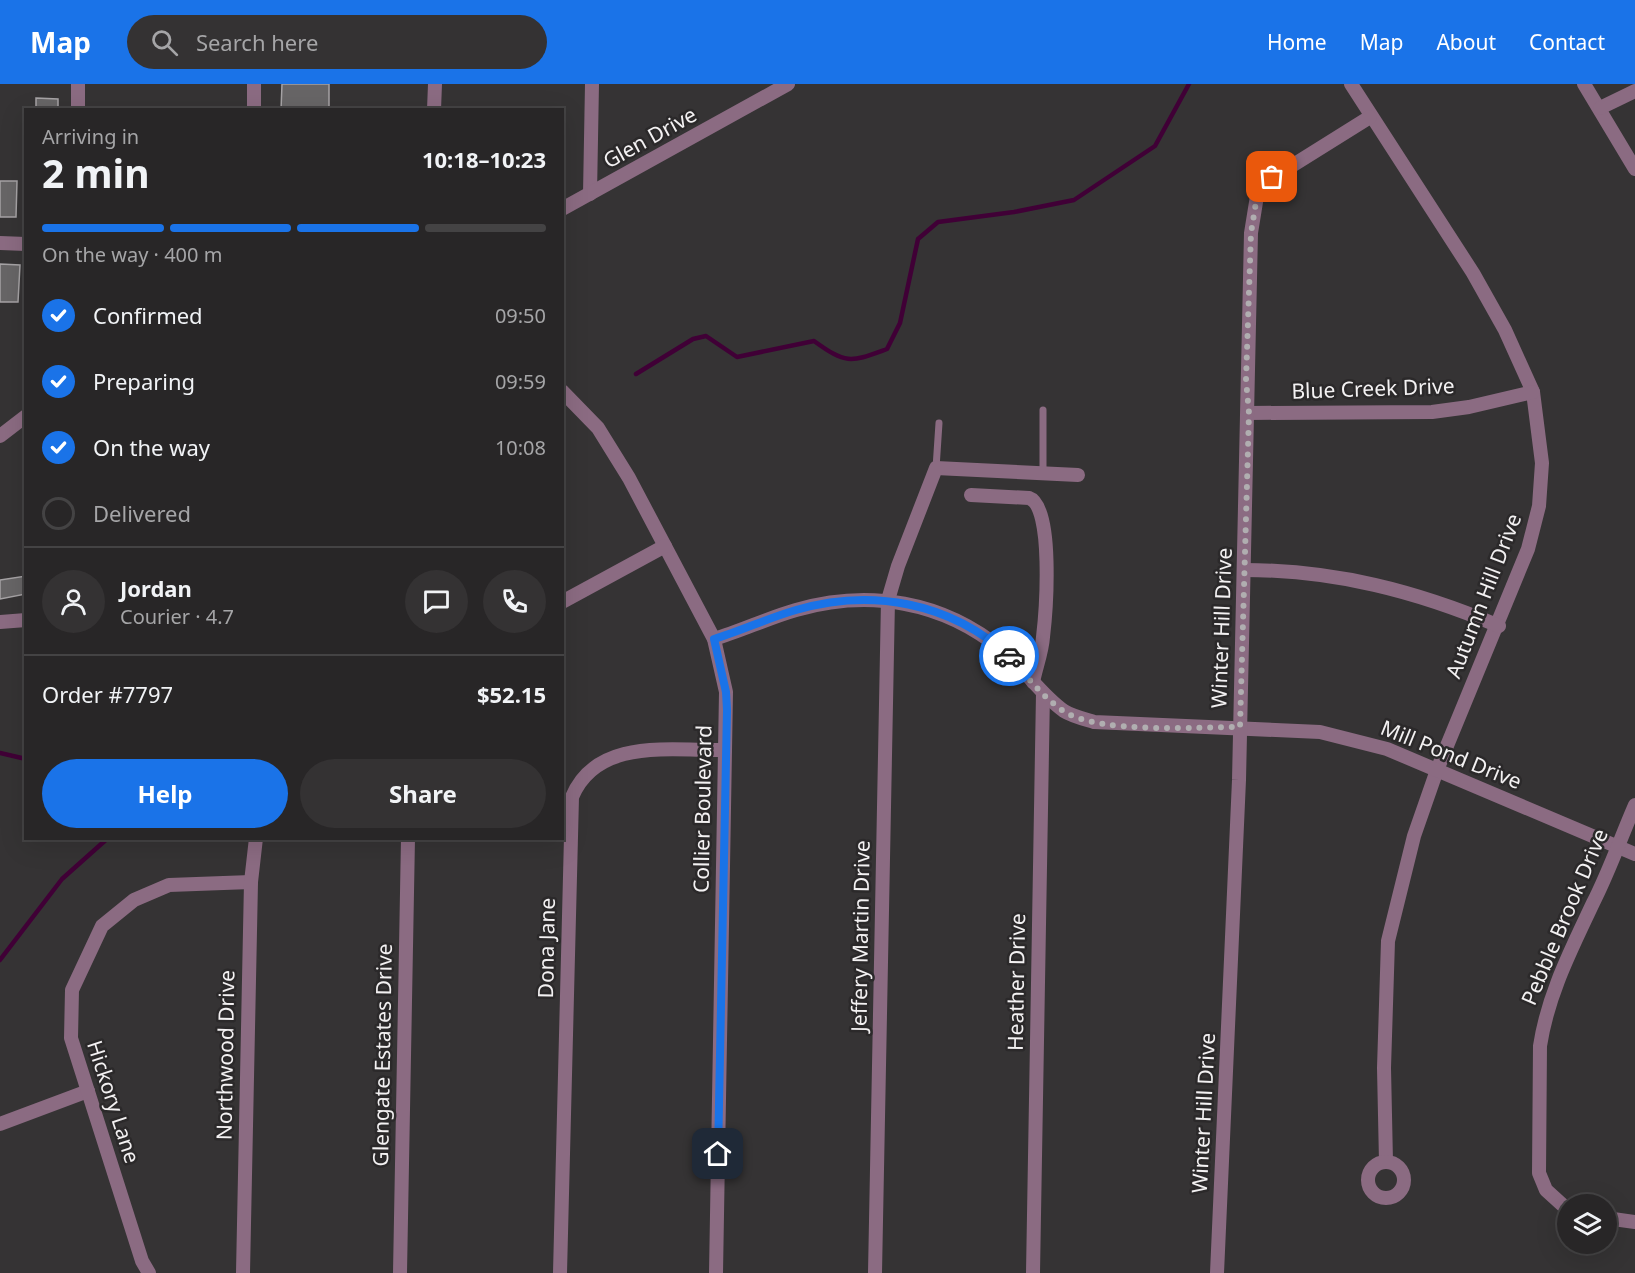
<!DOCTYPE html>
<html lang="en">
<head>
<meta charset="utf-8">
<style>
  :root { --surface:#282627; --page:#343233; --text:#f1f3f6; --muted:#a5a5a7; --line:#444344; --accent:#1a73e8 }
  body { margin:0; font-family:"Noto Sans",sans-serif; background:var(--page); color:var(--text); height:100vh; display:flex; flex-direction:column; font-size:22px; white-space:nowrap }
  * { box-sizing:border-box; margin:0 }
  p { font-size:20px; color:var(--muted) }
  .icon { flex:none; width:33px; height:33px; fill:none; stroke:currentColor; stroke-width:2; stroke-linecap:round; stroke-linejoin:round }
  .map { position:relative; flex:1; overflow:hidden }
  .panel { position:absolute; left:24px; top:24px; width:540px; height:732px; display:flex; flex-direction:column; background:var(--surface); border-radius:0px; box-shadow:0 6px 24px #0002,0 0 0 2px var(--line) }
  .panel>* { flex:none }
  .buttons { position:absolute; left:1557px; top:1110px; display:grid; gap:12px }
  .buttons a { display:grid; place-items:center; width:60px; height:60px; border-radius:50%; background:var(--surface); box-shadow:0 6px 24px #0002,0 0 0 2px var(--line); font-size:30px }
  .pin { position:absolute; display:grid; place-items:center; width:51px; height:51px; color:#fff; margin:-26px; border-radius:12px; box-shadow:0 3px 9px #0006 }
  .courier { position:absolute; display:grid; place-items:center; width:60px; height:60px; margin:-30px; border:4px solid #1a73e8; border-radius:50%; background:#fff; color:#222; box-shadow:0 2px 8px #0007 }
  .overview em { font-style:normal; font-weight:700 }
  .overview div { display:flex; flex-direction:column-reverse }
  .overview { display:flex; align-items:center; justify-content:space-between; height:102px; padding:0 18px }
  h1 { font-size:39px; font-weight:700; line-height:45px }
  .bar { display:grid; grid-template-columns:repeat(4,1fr); gap:9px 6px; align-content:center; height:72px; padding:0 18px }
  .bar i { height:8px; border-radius:4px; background:var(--line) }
  .bar .on { background:var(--accent) }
  .bar p { grid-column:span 4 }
  .line { display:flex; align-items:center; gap:15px; padding:0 18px; border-top:2px solid var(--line) }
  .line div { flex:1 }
  .round { display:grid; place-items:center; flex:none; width:63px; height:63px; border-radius:32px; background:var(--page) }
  ol { padding:0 18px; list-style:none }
  li { display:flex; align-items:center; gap:18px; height:66px }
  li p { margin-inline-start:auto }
  li .icon { padding:6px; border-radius:50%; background:var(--accent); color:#fff; stroke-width:4 }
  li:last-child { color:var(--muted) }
  li i { width:33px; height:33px; border:3px solid var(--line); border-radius:50% }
  .action { display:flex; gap:12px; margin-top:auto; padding:12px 18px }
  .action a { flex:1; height:69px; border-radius:36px; background:var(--accent); color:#fff; font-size:24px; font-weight:700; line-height:69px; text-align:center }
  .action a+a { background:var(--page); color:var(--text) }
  header { display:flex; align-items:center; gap:36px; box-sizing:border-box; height:84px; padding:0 30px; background:var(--accent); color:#fff }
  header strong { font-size:28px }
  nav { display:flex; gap:33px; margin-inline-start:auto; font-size:21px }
  .search { width:420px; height:54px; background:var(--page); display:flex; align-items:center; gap:15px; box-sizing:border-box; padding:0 21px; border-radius:33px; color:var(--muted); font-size:22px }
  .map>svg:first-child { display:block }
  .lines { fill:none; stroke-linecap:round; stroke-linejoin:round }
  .stream { stroke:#400036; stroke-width:4.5 }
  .building { fill:#676566; stroke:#a6a3a5; stroke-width:1.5 }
  .lane { stroke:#8b6b82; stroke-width:7 }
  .street { stroke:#8b6b82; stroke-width:14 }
  .done { stroke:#b0aeb0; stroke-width:6; stroke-dasharray:0 10.8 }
  .route { stroke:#1a73e8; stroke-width:8 }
  .labels { text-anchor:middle; stroke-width:5; stroke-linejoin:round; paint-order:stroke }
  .street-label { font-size:21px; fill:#f3f1f2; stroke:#2b292a }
</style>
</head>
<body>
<header>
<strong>Map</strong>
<div class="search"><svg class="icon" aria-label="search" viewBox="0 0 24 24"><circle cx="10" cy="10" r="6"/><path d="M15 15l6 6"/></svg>Search here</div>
<nav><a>Home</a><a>Map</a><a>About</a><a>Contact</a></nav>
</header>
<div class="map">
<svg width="1635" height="1189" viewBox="0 0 1635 1189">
  <rect width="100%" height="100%" fill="#353334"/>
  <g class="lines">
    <g class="stream">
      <path d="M636,290L693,255L706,252L737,273L814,257C847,281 851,278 887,265L900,239L918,155L938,138L1014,128L1074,116L1155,62L1189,0"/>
      <path d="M0,669L26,675"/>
      <path d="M0,876L62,795L108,754"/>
    </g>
  </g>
  <g class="building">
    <path d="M282,0H329V26H281Z"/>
    <path d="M36,14L58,15V26H36Z"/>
    <path d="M0,97H17L16,133H0Z"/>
    <path d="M0,180L20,181L18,218H0Z"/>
    <path d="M26,492V510L0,515V496Z"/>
  </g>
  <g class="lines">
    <g class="lane">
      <path d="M936,384L939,339"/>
      <path d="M1043,389V326"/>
    </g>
    <g class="street">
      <path d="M78,0V26"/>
      <path d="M1351,0L1473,189L1505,246L1533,308L1542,379L1539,422L1528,465L1437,686L1414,752L1388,857L1384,984L1386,1078"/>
      <path d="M1584,0L1635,85"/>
      <path d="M1600,24L1635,7"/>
      <path d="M254,26V0"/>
      <path d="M434,26L435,0"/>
      <path d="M590,110L592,0"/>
      <path d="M562,125L788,0"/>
      <path d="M0,159L26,160"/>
      <path d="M562,307L598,344L629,394L714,555L726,608L716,1189"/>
      <path d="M1249,329L1432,328L1469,323L1533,308"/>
      <path d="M0,352L26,332"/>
      <path d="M971,411L1029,414C1054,422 1046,528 1043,553C1042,568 1036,583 1033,598"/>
      <path d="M1244,486C1335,486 1416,507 1499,542"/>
      <path d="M562,518L665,462"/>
      <path d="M0,538L26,536"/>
      <path d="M714,555C741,547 768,534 796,526C869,505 943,517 1002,566C1024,584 1040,610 1064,627C1072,632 1084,635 1094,638L1320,648L1387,665L1635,770"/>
      <path d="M0,1040L88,1007"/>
      <circle cx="1386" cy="1096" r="18"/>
      <path d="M1568,1126L1546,1106L1539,1089L1540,962C1548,910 1571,866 1593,819C1609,788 1621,753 1635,721"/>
      <path d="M1606,1134L1635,1138"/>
      <path d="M149,1189L142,1177L71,954L72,906L102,842L134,816L169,801L251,798"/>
      <path d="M243,1189L251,798L256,754"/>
      <path d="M400,1189L408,754"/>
      <path d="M560,1189L572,713C597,653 672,667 725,666"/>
      <path d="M875,1189L888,516L898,482L936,384L1078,391"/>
      <path d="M1033,1189L1043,609"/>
      <path d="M1217,1189L1239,696L1251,149L1257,112L1266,98L1370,33"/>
    </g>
  </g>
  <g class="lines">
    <path class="done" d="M1009,572C1026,591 1043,614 1065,628C1102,650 1196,643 1240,643L1249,329L1246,296L1251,149L1257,112L1272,93"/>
    <path class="route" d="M718,1070L727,626L726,608L714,555C741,547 768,534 796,526C871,504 950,518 1009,572"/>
  </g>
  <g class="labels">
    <g class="street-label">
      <text transform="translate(650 54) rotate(-29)" y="7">Glen Drive</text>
      <text transform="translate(1373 305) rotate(-2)" y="7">Blue Creek Drive</text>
      <text transform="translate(1484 512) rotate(-69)" y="7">Autumn Hill Drive</text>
      <text transform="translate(1222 544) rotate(-88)" y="7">Winter Hill Drive</text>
      <text transform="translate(1451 671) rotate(22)" y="7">Mill Pond Drive</text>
      <text transform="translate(703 725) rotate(-89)" y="7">Collier Boulevard</text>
      <text transform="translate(1565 833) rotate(-67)" y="7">Pebble Brook Drive</text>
      <text transform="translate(861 852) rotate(-89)" y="7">Jeffery Martin Drive</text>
      <text transform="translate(547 864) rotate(-89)" y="7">Dona Jane</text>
      <text transform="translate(1017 898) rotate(-89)" y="7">Heather Drive</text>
      <text transform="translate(226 971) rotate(-89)" y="7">Northwood Drive</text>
      <text transform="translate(383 971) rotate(-89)" y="7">Glengate Estates Drive</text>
      <text transform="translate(113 1018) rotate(72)" y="7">Hickory Lane</text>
      <text transform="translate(1204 1029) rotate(-87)" y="7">Winter Hill Drive</text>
    </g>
  </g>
</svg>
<div class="buttons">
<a><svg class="icon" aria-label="layers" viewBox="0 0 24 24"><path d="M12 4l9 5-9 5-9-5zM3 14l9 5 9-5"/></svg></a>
</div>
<div class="pin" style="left:1272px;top:93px;background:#ea580c"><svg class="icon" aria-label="bag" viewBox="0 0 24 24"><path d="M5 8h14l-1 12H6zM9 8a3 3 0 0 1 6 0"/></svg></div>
<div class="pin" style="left:718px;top:1070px;background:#1f2937"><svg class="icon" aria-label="home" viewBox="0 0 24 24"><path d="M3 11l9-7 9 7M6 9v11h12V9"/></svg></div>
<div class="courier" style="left:1009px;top:572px"><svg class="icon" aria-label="car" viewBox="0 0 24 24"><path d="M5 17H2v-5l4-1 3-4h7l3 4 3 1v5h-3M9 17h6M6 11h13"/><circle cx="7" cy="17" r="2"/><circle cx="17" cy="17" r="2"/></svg></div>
<section class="panel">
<div class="overview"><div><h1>2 min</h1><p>Arriving in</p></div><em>10:18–10:23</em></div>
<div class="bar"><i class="on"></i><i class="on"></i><i class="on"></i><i></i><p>On the way · 400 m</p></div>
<ol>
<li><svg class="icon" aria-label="check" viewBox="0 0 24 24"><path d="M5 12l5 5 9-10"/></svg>Confirmed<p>09:50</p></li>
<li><svg class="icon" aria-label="check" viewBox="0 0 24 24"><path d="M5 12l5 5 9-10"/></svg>Preparing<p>09:59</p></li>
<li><svg class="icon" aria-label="check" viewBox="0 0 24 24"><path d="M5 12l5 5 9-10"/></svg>On the way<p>10:08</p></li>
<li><i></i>Delivered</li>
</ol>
<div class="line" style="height:108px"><a class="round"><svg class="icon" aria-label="person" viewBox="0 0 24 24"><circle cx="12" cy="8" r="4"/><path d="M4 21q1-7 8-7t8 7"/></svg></a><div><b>Jordan</b><p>Courier · 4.7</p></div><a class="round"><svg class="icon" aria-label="chat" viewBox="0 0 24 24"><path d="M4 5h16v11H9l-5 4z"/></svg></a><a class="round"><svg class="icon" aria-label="phone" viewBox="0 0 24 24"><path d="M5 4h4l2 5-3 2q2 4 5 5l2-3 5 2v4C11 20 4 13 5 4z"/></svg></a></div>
<div class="line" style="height:78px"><div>Order #7797</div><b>$52.15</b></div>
<div class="action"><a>Help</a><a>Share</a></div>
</section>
</div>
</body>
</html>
